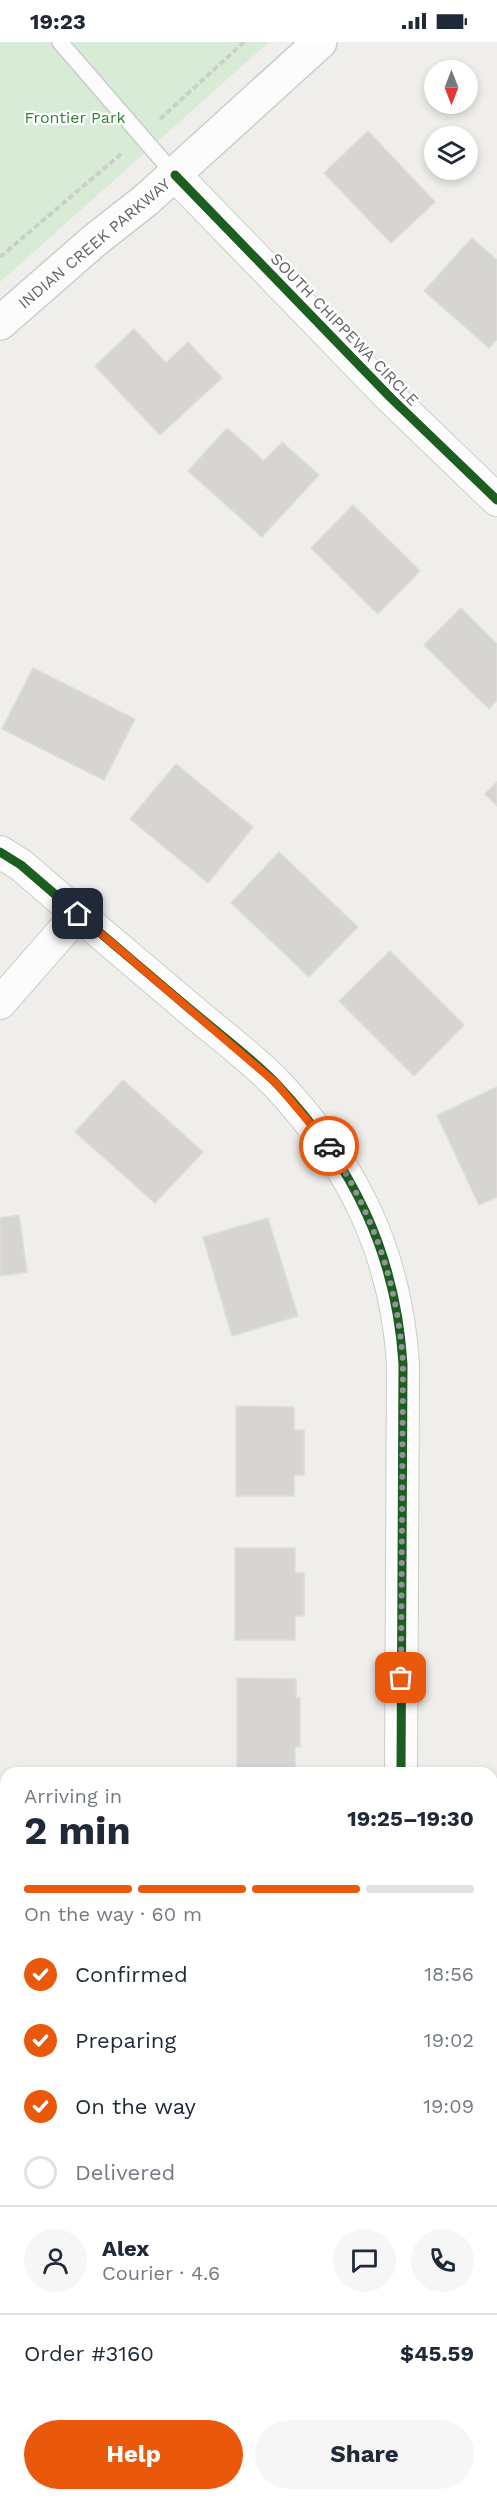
<!DOCTYPE html>
<html lang="en">
<head>
<meta charset="utf-8">
<style>
  :root { --surface:#fff; --page:#f6f6f7; --text:#1f2937; --muted:#747a83; --line:#e0e1e3; --accent:#ea580c }
  body { margin:0; font-family:"Work Sans",sans-serif; background:var(--page); color:var(--text); height:100vh; display:flex; flex-direction:column; font-size:22px; white-space:nowrap }
  * { box-sizing:border-box; margin:0 }
  p { font-size:20px; color:var(--muted) }
  .icon { flex:none; width:33px; height:33px; fill:none; stroke:currentColor; stroke-width:2; stroke-linecap:round; stroke-linejoin:round }
  .map { position:relative; flex:1; overflow:hidden }
  .details { position:absolute; left:0px; top:1725px; width:498px; height:734px; display:flex; flex-direction:column; background:var(--surface); border-radius:18px 18px 0 0; box-shadow:0 3px 9px #0003 }
  .details>* { flex:none }
  .needle { width:39px; rotate:180deg }
  .controls { position:absolute; left:424px; top:18px; display:grid; gap:12px }
  .controls a { display:grid; place-items:center; width:54px; height:54px; border-radius:50%; background:var(--surface); box-shadow:0 3px 9px #0003; font-size:30px }
  .pin { position:absolute; display:grid; place-items:center; width:51px; height:51px; color:#fff; margin:-26px; border-radius:12px; box-shadow:0 3px 9px #0006 }
  .courier { position:absolute; display:grid; place-items:center; width:60px; height:60px; margin:-30px; border:4px solid #ea580c; border-radius:50%; background:#fff; color:#222; box-shadow:0 2px 8px #0007 }
  .overview em { font-style:normal; font-weight:700 }
  .overview div { display:flex; flex-direction:column-reverse }
  .overview { display:flex; align-items:center; justify-content:space-between; height:102px; padding:0 24px }
  h1 { font-size:39px; font-weight:700; line-height:45px }
  .bar { display:grid; grid-template-columns:repeat(4,1fr); gap:9px 6px; align-content:center; height:72px; padding:0 24px }
  .bar i { height:8px; border-radius:4px; background:var(--line) }
  .bar .current { background:var(--accent) }
  .bar p { grid-column:span 4 }
  .line { display:flex; align-items:center; gap:15px; padding:0 24px; border-top:2px solid var(--line) }
  .line div { flex:1 }
  .round { display:grid; place-items:center; flex:none; width:63px; height:63px; border-radius:32px; background:var(--page) }
  ol { padding:0 24px; list-style:none }
  li { display:flex; align-items:center; gap:18px; height:66px }
  li p { margin-inline-start:auto }
  li .icon { padding:6px; border-radius:50%; background:var(--accent); color:#fff; stroke-width:4 }
  li:last-child { color:var(--muted) }
  li i { width:33px; height:33px; border:3px solid var(--line); border-radius:50% }
  .action { display:flex; gap:12px; margin-top:auto; padding:12px 24px }
  .action a { flex:1; height:69px; border-radius:36px; background:var(--accent); color:#fff; font-size:24px; font-weight:700; line-height:69px; text-align:center }
  .action a+a { background:var(--page); color:var(--text) }
  .status { display:flex; justify-content:space-between; align-items:center; height:42px; padding:0 30px; background:var(--surface); direction:ltr }
  .status svg { height:16px; fill:currentColor }
  .map>svg:first-child { display:block }
  .green { fill:#d8ebd6 }
  .building { fill:#d6d5d3; stroke:#deddd9; stroke-width:1.5 }
  .lines { fill:none; stroke-linecap:round; stroke-linejoin:round }
  .service-casing { stroke:#cbcccc; stroke-width:18 }
  .minor-casing { stroke:#cbcccc; stroke-width:34 }
  .tertiary-casing { stroke:#cbcccc; stroke-width:36 }
  .path { stroke:#cacfcc; stroke-width:4; stroke-dasharray:6 3; stroke-linecap:butt }
  .service { stroke:#fdfcfc; stroke-width:15 }
  .minor { stroke:#fdfcfc; stroke-width:32 }
  .tertiary { stroke:#fdfcfc; stroke-width:33 }
  .cycleway-casing { stroke:#fff; stroke-width:13 }
  .cycleway { stroke:#1b5e20; stroke-width:9 }
  .done { stroke:#919496; stroke-width:6; stroke-dasharray:0 10.8 }
  .route { stroke:#ea580c; stroke-width:8 }
  .labels { text-anchor:middle; stroke-width:4.5; stroke-linejoin:round; paint-order:stroke }
  .park-label { font-size:16px; fill:#348238; stroke:#fff }
  .street-label { font-size:16px; fill:#5f6368; stroke:#fff }
</style>
</head>
<body>
<div class="status"><b>19:23</b><svg viewBox="0 0 49 12"><path d="M0 12V9h3v3zM5 12V6h3v6zM10 12V3h3v9zM15 12V0h3v12zM26 1h20v11H26zM47 4h2v5h-2z"/></svg></div>
<div class="map">
<svg width="497" height="2458" viewBox="0 0 497 2458">
  <rect width="100%" height="100%" fill="#efeeea"/>
  <path class="green" d="M0,0H269L0,240Z"/>
  <g class="building">
    <path d="M368,89L435,160L391,201L324,131Z"/>
    <path d="M472,196L497,218V297L489,306L424,249Z"/>
    <path d="M134,287L166,321L188,300L222,336L160,393L95,324Z"/>
    <path d="M227,386L264,419L282,400L319,433L262,495L188,429Z"/>
    <path d="M353,463L420,529L378,572L311,506Z"/>
    <path d="M461,566L497,602V658L489,667L424,603Z"/>
    <path d="M33,626L135,677L104,738L2,687Z"/>
    <path d="M176,722L253,785L208,841L130,777Z"/>
    <path d="M497,740V764L485,752Z"/>
    <path d="M279,810L358,885L309,935L231,861Z"/>
    <path d="M390,909L464,983L414,1034L339,959Z"/>
    <path d="M123,1038L203,1110L155,1161L75,1090Z"/>
    <path d="M497,1045V1155L479,1163L437,1073Z"/>
    <path d="M19,1173L27,1230L0,1234V1176Z"/>
    <path d="M268,1176L298,1274L232,1294L203,1195Z"/>
    <path d="M236,1364L294,1365V1388H304V1433H294V1454H236Z"/>
    <path d="M235,1506H295V1531H304V1574H295V1598H235Z"/>
    <path d="M237,1636L296,1637V1656H300V1705H295V1727H237Z"/>
    <path d="M0,2444H6V2452H56V2458H0Z"/>
  </g>
  <g class="lines">
    <defs>
      <path id="service" d="M60,0L175,133"/>
      <g id="minor">
        <path d="M175,133L391,356L497,458"/>
        <path d="M0,810L21,823C75,870 130,916 184,962C214,988 250,1014 277,1042C353,1123 396,1211 403,1322L401,1731"/>
        <path d="M0,961L78,872"/>
        <path d="M400,2458V2452"/>
      </g>
      <path id="tertiary" d="M0,281L95,198L146,158L320,0"/>
    </defs>
    <use href="#service" class="service-casing"/>
    <use href="#minor" class="minor-casing"/>
    <use href="#tertiary" class="tertiary-casing"/>
    <g class="path">
      <path d="M160,77L244,0"/>
      <path d="M0,215L121,112"/>
    </g>
    <use href="#service" class="service"/>
    <use href="#minor" class="minor"/>
    <use href="#tertiary" class="tertiary"/>
    <defs>
      <g id="cycleway">
        <path d="M175,133L391,356L497,458"/>
        <path d="M0,810L21,823C75,870 130,916 184,962C214,988 250,1014 277,1042C353,1123 396,1211 403,1322L401,1731"/>
      </g>
    </defs>
    <use href="#cycleway" class="cycleway-casing"/>
    <use href="#cycleway" class="cycleway"/>
  </g>
  <g class="lines">
    <path class="done" d="M329,1104C373,1171 398,1242 403,1322L401,1636"/>
    <path class="route" d="M78,872L276,1041L329,1104"/>
  </g>
  <g class="labels">
    <g class="park-label">
      <text x="75" y="81">Frontier Park</text>
    </g>
    <g class="street-label">
      <text transform="translate(94 201) rotate(-40)" y="6">INDIAN CREEK PARKWAY</text>
      <text transform="translate(345 287) rotate(46)" y="6">SOUTH CHIPPEWA CIRCLE</text>
    </g>
  </g>
</svg>
<div class="controls">
<a><svg class="needle" viewBox="-14 -14 28 28"><path d="M0-13l5 13h-10z" fill="#e53935"/><path d="M0 13l5-13h-10z" fill="#747a83"/></svg></a>
<a><svg class="icon" aria-label="layers" viewBox="0 0 24 24"><path d="M12 4l9 5-9 5-9-5zM3 14l9 5 9-5"/></svg></a>
</div>
<div class="pin" style="left:401px;top:1636px;background:#ea580c"><svg class="icon" aria-label="bag" viewBox="0 0 24 24"><path d="M5 8h14l-1 12H6zM9 8a3 3 0 0 1 6 0"/></svg></div>
<div class="pin" style="left:78px;top:872px;background:#1f2937"><svg class="icon" aria-label="home" viewBox="0 0 24 24"><path d="M3 11l9-7 9 7M6 9v11h12V9"/></svg></div>
<div class="courier" style="left:329px;top:1104px"><svg class="icon" aria-label="car" viewBox="0 0 24 24"><path d="M5 17H2v-5l4-1 3-4h7l3 4 3 1v5h-3M9 17h6M6 11h13"/><circle cx="7" cy="17" r="2"/><circle cx="17" cy="17" r="2"/></svg></div>
<section class="details">
<div class="overview"><div><h1>2 min</h1><p>Arriving in</p></div><em>19:25–19:30</em></div>
<div class="bar"><i class="current"></i><i class="current"></i><i class="current"></i><i></i><p>On the way · 60 m</p></div>
<ol>
<li><svg class="icon" aria-label="check" viewBox="0 0 24 24"><path d="M5 12l5 5 9-10"/></svg>Confirmed<p>18:56</p></li>
<li><svg class="icon" aria-label="check" viewBox="0 0 24 24"><path d="M5 12l5 5 9-10"/></svg>Preparing<p>19:02</p></li>
<li><svg class="icon" aria-label="check" viewBox="0 0 24 24"><path d="M5 12l5 5 9-10"/></svg>On the way<p>19:09</p></li>
<li><i></i>Delivered</li>
</ol>
<div class="line" style="height:108px"><a class="round"><svg class="icon" aria-label="person" viewBox="0 0 24 24"><circle cx="12" cy="8" r="4"/><path d="M4 21q1-7 8-7t8 7"/></svg></a><div><b>Alex</b><p>Courier · 4.6</p></div><a class="round"><svg class="icon" aria-label="chat" viewBox="0 0 24 24"><path d="M4 5h16v11H9l-5 4z"/></svg></a><a class="round"><svg class="icon" aria-label="phone" viewBox="0 0 24 24"><path d="M5 4h4l2 5-3 2q2 4 5 5l2-3 5 2v4C11 20 4 13 5 4z"/></svg></a></div>
<div class="line" style="height:78px"><div>Order #3160</div><b>$45.59</b></div>
<div class="action"><a>Help</a><a>Share</a></div>
</section>
</div>
</body>
</html>
